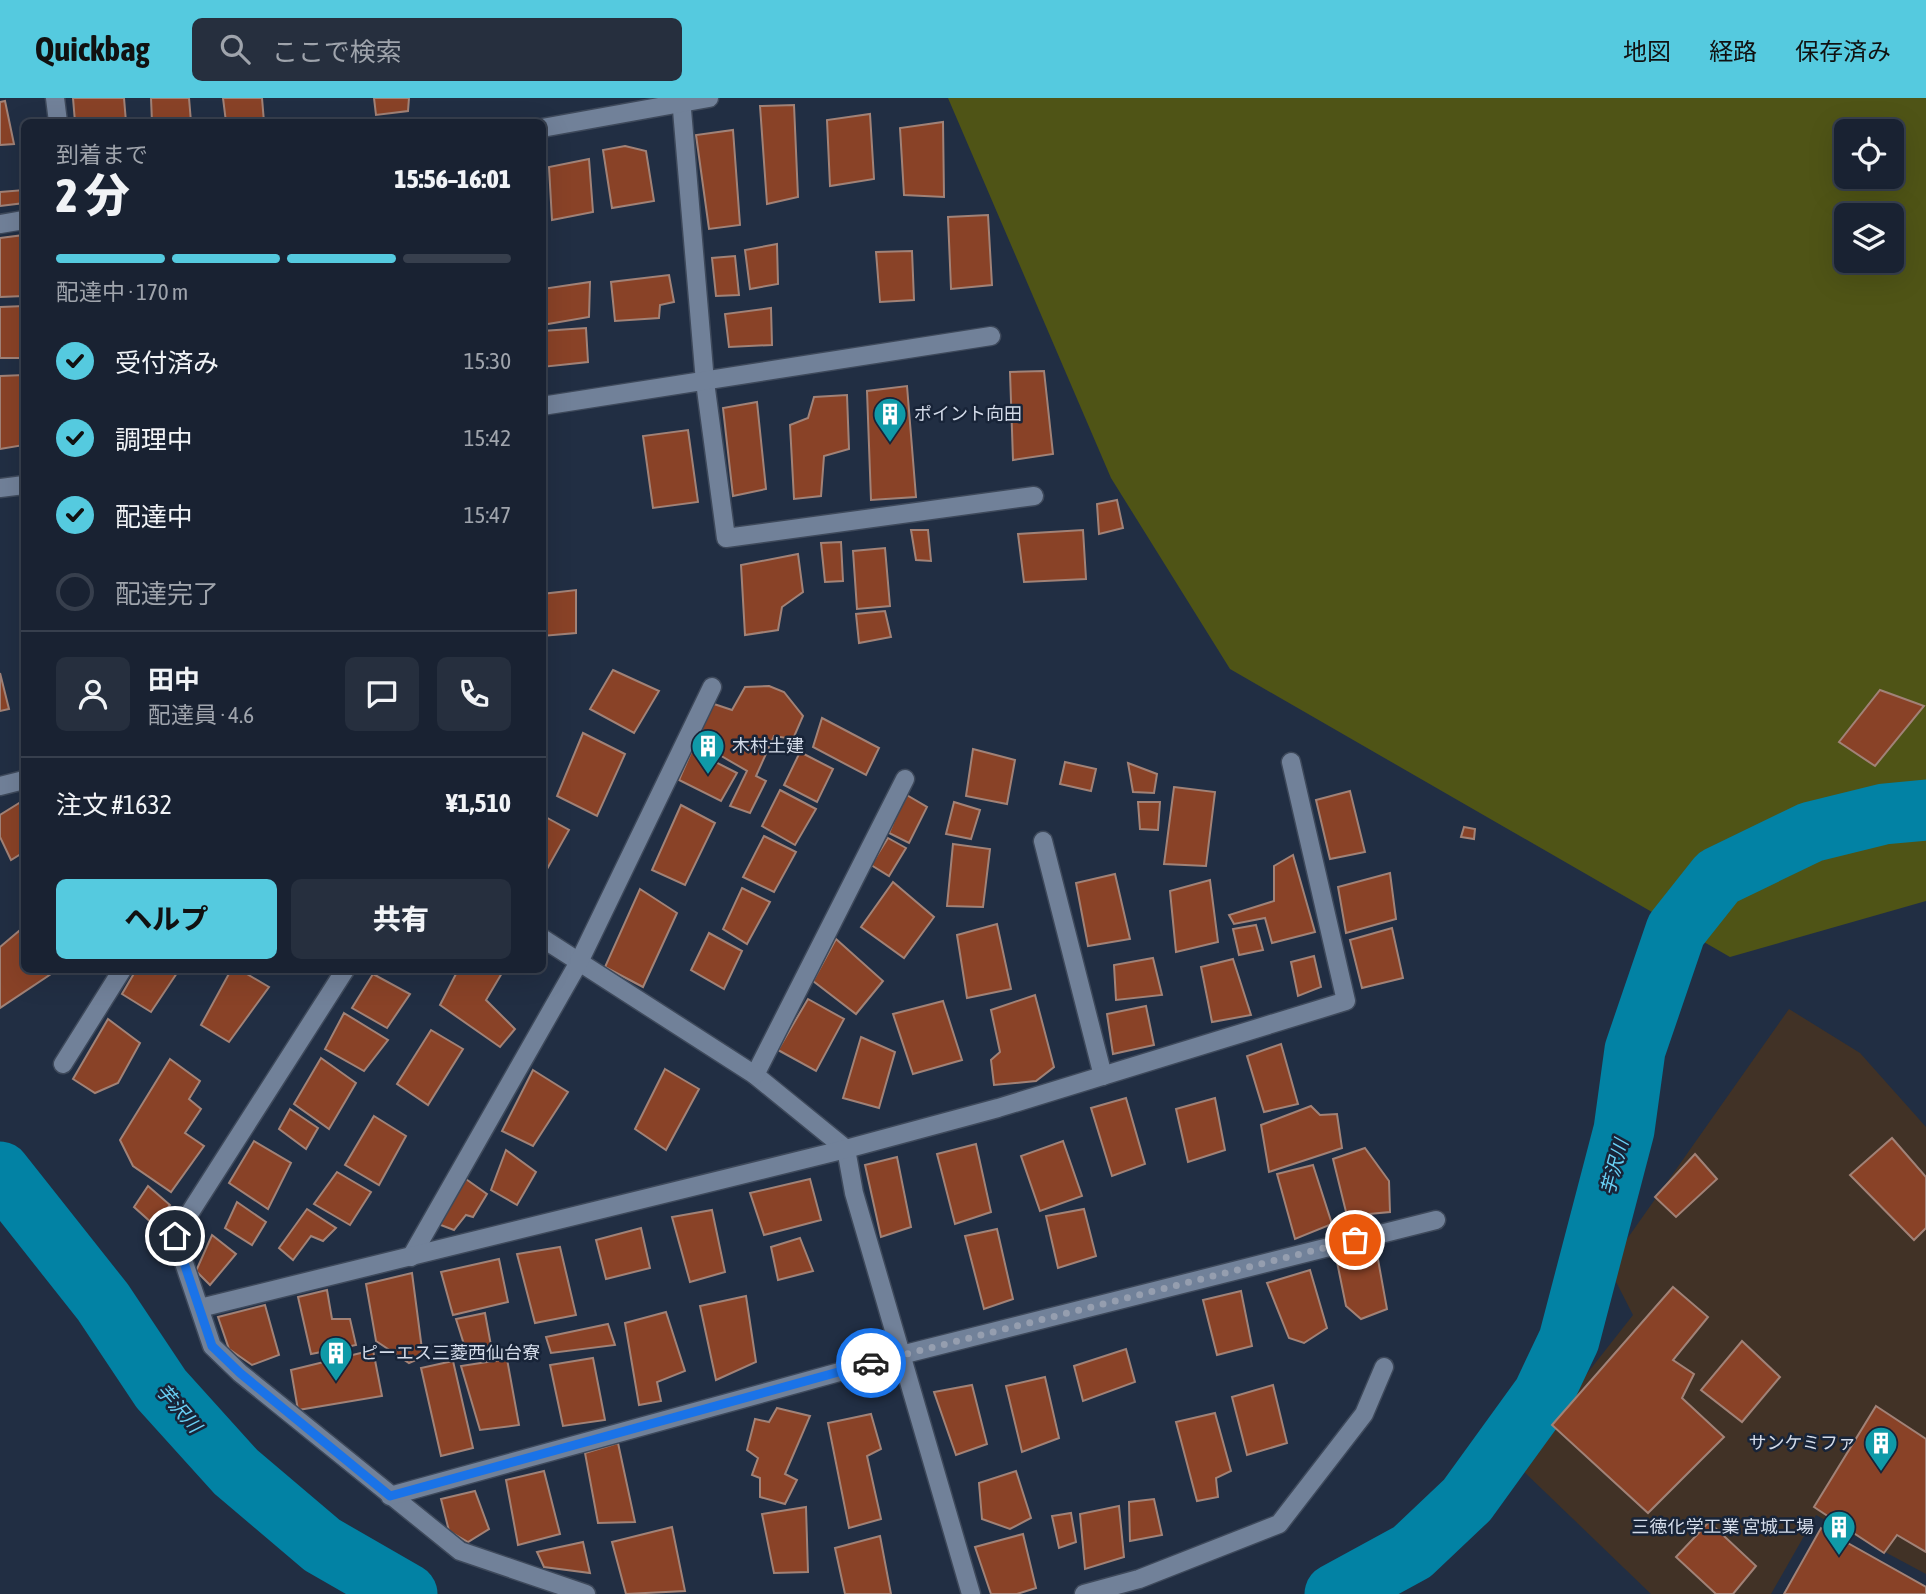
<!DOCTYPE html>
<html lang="ja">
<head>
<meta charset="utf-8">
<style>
  :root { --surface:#192232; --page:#262f3e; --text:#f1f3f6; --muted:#9fa4ac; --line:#373f4d; --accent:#55cadf }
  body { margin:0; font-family:"Asap Condensed","Noto Sans JP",sans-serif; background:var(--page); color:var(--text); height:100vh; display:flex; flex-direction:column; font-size:26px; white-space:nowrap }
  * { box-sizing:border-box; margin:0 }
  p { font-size:23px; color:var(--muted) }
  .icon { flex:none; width:38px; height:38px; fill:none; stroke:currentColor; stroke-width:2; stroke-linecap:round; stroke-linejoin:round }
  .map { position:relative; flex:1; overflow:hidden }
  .drawer { position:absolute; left:21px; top:21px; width:525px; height:854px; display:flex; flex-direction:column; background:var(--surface); border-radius:10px; box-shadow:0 7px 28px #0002,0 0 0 2px var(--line) }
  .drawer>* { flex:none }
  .controls { position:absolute; left:1834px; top:21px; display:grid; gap:14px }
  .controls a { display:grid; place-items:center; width:70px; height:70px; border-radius:10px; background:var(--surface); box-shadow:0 7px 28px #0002,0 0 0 2px var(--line); font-size:35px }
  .pin { position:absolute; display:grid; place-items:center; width:60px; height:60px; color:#fff; margin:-30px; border:4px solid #fff; border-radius:50%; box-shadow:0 2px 7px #0007 }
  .courier { position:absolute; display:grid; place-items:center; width:70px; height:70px; margin:-35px; border:5px solid #1a73e8; border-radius:50%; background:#fff; color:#222; box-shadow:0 2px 9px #0007 }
  .overview em { font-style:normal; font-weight:800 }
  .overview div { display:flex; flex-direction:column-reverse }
  .overview { display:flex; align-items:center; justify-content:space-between; height:119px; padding:0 35px }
  h1 { font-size:46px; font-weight:800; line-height:52px }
  .bar { display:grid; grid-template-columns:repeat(4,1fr); gap:10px 7px; align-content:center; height:84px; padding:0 35px }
  .bar i { height:9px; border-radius:5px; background:var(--line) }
  .bar .selected { background:var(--accent) }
  .bar p { grid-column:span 4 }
  .line { display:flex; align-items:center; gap:18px; padding:0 35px; border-top:2px solid var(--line) }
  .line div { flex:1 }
  .round { display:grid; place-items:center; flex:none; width:74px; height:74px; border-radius:10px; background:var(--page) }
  ol { padding:0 35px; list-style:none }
  li { display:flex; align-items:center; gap:21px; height:77px }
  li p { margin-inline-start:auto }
  li .icon { padding:7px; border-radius:50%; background:var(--accent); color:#111; stroke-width:4 }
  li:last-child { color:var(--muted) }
  li i { width:38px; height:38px; border:4px solid var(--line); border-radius:50% }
  .cta { display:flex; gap:14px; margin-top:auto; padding:14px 35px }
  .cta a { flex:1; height:80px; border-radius:10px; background:var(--accent); color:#111; font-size:28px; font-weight:800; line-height:80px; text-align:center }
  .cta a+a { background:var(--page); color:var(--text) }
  header { display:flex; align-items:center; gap:42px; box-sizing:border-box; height:98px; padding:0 35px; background:var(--accent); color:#111 }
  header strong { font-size:33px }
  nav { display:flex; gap:38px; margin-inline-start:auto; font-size:24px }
  .search { width:490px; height:63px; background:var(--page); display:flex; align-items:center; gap:18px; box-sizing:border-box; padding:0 24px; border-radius:10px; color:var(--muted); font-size:26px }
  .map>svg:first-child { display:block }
  .industrial { fill:#413226 }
  .green { fill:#4f5416; fill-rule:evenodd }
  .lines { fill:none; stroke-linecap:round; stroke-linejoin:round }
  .river { stroke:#0282a4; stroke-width:61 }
  .building { fill:#894227; stroke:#a18277; stroke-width:2 }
  .minor-casing { stroke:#3e495b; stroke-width:21 }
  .minor { stroke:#718199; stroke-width:18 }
  .done { stroke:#959eaf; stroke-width:7; stroke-dasharray:0 12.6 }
  .route { stroke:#1a73e8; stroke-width:9 }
  .labels { text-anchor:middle; stroke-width:5; stroke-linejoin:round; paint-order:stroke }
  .poi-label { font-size:18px; fill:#d3dbe9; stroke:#182438; text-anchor:start }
  .water-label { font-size:19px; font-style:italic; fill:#6ad1f6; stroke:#182438 }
</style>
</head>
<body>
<header>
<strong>Quickbag</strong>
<div class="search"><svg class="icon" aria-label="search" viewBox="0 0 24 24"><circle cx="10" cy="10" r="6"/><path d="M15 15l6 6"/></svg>ここで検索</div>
<nav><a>地図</a><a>経路</a><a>保存済み</a></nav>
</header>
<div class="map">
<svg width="1926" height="1496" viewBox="0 0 1926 1496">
  <rect width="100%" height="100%" fill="#212e43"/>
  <path class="industrial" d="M1789,911L1860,955L1926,1029V1476L1816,1417L1771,1496H1651L1516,1366L1633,1217L1608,1168Z"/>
  <path class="green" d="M948,0H1926V803L1730,859L1230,571L1111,380ZM1846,33H1892V79H1846ZM1846,117H1892V163H1846Z"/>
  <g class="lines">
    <g class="river">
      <path d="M0,1074L103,1204L161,1291L236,1374L322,1447L407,1496"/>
      <path d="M1335,1496L1412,1454L1467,1402L1543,1297L1569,1242L1624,1032L1635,952L1676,832L1718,779L1811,734L1884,716L1926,712"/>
    </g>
  </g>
  <g class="building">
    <path d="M73,0H124L126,24H75Z"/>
    <path d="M151,0H189L191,24H152Z"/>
    <path d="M223,0H262L264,24H226Z"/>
    <path d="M374,0H409L408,13L376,17Z"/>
    <path d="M5,3L14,46L0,47V4Z"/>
    <path d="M794,7L798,99L767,106L760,8Z"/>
    <path d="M870,16L874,81L830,88L827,22Z"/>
    <path d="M943,24L944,99L904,97L900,30Z"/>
    <path d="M733,32L740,127L709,131L696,37Z"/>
    <path d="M625,48L646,53L654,103L612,110L603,52Z"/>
    <path d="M589,61L593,114L552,122L549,69Z"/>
    <path d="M24,92V105L0,108V94Z"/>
    <path d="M988,117L992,187L951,191L948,119Z"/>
    <path d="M24,137V198L0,199V140Z"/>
    <path d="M777,146L778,186L750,191L745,152Z"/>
    <path d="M912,153L914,202L880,204L876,154Z"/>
    <path d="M735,158L739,197L716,198L712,160Z"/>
    <path d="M669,177L674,204L660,207L659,220L615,223L611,184Z"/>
    <path d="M590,184L589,219L542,227V191Z"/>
    <path d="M24,208V260H0V209Z"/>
    <path d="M771,210L772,247L729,249L725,216Z"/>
    <path d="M586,230L588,264L542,269V233Z"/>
    <path d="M1044,273L1053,356L1013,362L1010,274Z"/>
    <path d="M24,277V347L0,351V278Z"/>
    <path d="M907,288L916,399L871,402L867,293Z"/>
    <path d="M847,297L849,351L824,358L821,398L794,401L790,327L808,320L814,299Z"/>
    <path d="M757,304L766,391L733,398L723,310Z"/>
    <path d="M542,328H546L547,430H542Z"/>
    <path d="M688,332L698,404L653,410L643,338Z"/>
    <path d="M1117,402L1123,430L1099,436L1097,406Z"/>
    <path d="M911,432H928L931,463L916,462Z"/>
    <path d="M1083,432L1086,481L1024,484L1018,436Z"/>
    <path d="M841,444L843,483L825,484L821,445Z"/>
    <path d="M885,450L890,508L857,511L853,453Z"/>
    <path d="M798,456L803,494L782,509L778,532L745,537L741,467Z"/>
    <path d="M576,492V535L542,538V496Z"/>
    <path d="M885,513L891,539L859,545L856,516Z"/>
    <path d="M613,572L659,593L634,635L590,611Z"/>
    <path d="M0,575L9,611L0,613Z"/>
    <path d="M769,588L784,594L803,618L793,641L774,638L756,678L766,683L750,715L730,708L747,673L694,642L714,606L732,612L745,589Z"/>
    <path d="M1880,592L1924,608L1875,668L1839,644Z"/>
    <path d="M822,620L879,650L866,677L813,649Z"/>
    <path d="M583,635L625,656L597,718L557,698Z"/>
    <path d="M973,651L1015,662L1007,706L966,698Z"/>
    <path d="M692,652L737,675L721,703L679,682Z"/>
    <path d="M800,654L833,671L817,704L784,687Z"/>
    <path d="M1065,664L1096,671L1091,693L1060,686Z"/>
    <path d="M1128,665L1157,676L1154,695L1133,694Z"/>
    <path d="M1174,689L1215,694L1206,768L1164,766Z"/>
    <path d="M780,692L816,711L795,747L762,728Z"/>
    <path d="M1350,693L1365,754L1330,761L1316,702Z"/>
    <path d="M905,696L927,709L909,745L889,735Z"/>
    <path d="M24,702V754L11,762L0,739V717Z"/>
    <path d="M954,704L980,712L971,741L946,736Z"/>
    <path d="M1138,704H1160L1158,732L1140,731Z"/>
    <path d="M681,707L715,725L685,787L652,772Z"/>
    <path d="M542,717L569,732L542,780Z"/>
    <path d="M1464,729L1475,731L1474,741L1461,739Z"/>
    <path d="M764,738L796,754L774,794L743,779Z"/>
    <path d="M888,740L906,750L889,778L871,767Z"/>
    <path d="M953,746L990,751L983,809L947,808Z"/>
    <path d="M1293,757L1315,834L1272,845L1265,820L1234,826L1229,817L1274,803V768Z"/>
    <path d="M1390,775L1396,821L1346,835L1338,789Z"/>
    <path d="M1115,776L1130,841L1088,848L1076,785Z"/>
    <path d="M1210,782L1218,844L1176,854L1170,793Z"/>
    <path d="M893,784L934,819L904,860L861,829Z"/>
    <path d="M742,790L770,804L747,846L723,831Z"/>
    <path d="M640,791L677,815L643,889L605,869Z"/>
    <path d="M997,826L1011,891L967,900L957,837Z"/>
    <path d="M1256,827L1263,852L1239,857L1233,831Z"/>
    <path d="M1392,830L1403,880L1362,890L1350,842Z"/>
    <path d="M19,833L24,839V872H48L51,876L0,910V849Z"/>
    <path d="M709,835L742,853L724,891L691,872Z"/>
    <path d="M836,841L883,883L856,916L813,883Z"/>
    <path d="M1314,858L1321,889L1298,898L1291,864Z"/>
    <path d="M1153,860L1162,897L1116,902L1114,867Z"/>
    <path d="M1233,861L1251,917L1212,924L1201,869Z"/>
    <path d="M136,872H179L151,914L122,896Z"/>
    <path d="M231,872H240L269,889L229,944L201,927Z"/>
    <path d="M458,872H498L502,875L486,902L515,931L500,949L440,907Z"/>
    <path d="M373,876L410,896L387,930L352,910Z"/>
    <path d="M1035,897L1054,969L1036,983L994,987L991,962L1000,954L991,912Z"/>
    <path d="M808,901L844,921L816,973L778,952Z"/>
    <path d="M943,903L962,962L913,976L893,916Z"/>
    <path d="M1146,908L1154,947L1113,956L1107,916Z"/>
    <path d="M344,915L388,942L364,973L325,951Z"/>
    <path d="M108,921L140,945L118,985L95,995L73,981Z"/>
    <path d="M431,932L463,951L428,1007L397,986Z"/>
    <path d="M861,939L895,954L879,1010L843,1000Z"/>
    <path d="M1281,946L1298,1006L1264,1014L1247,958Z"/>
    <path d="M321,960L356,985L329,1031L294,1006Z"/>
    <path d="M170,961L200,983L189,1001L201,1011L185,1035L204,1048L171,1094L133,1068L120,1042Z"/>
    <path d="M665,971L699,991L666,1052L635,1031Z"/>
    <path d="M533,972L568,994L533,1048L502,1033Z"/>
    <path d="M1126,1000L1145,1066L1112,1078L1091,1010Z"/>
    <path d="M1215,1000L1225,1052L1188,1064L1176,1011Z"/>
    <path d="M1311,1008L1320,1017L1337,1016L1342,1050L1269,1074L1261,1027Z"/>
    <path d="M290,1011L318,1030L306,1051L279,1031Z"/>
    <path d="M374,1018L406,1038L379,1087L345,1067Z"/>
    <path d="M1892,1040L1926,1079V1130L1914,1142L1850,1077Z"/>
    <path d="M254,1043L291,1065L268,1111L229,1085Z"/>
    <path d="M1063,1043L1082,1098L1040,1113L1021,1058Z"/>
    <path d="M976,1046L991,1114L955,1126L937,1056Z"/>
    <path d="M1365,1050L1389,1083L1390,1114L1347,1118L1333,1061Z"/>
    <path d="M506,1052L536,1074L517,1107L491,1092Z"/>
    <path d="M1695,1056L1717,1081L1676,1119L1655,1099Z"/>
    <path d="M897,1059L911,1129L881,1139L865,1067Z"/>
    <path d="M1313,1067L1332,1126L1295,1141L1277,1076Z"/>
    <path d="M337,1074L371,1094L350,1127L314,1106Z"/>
    <path d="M463,1079L487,1096L473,1119L466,1117L454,1132L438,1126Z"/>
    <path d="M810,1081L821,1122L764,1137L750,1095Z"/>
    <path d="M148,1088L170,1107L153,1126L134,1109Z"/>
    <path d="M237,1104L266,1124L252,1147L225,1130Z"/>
    <path d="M307,1111L336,1130L323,1143L311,1138L293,1162L279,1150Z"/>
    <path d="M1084,1111L1096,1158L1058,1170L1046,1118Z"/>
    <path d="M712,1112L725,1174L690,1184L672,1119Z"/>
    <path d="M641,1130L650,1170L606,1181L596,1142Z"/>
    <path d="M997,1131L1013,1201L984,1211L965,1138Z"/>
    <path d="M212,1137L236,1156L210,1187L196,1173Z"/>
    <path d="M800,1140L813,1173L778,1182L771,1149Z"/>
    <path d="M560,1149L576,1217L535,1225L517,1156Z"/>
    <path d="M1377,1156L1387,1211L1361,1221L1346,1208L1337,1164Z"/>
    <path d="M499,1161L508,1204L453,1217L441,1174Z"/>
    <path d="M1310,1172L1327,1230L1304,1245L1289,1240L1267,1185Z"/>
    <path d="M412,1175L423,1259L409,1265L376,1243L366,1186Z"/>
    <path d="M1673,1189L1708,1219L1673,1262L1694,1276L1682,1300L1724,1339L1648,1415L1552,1327Z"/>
    <path d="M327,1192L332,1221H350L356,1247L311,1256L298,1199Z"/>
    <path d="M1241,1193L1252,1248L1217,1257L1203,1202Z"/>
    <path d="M746,1198L756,1264L716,1282L700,1208Z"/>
    <path d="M265,1207L279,1257L252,1267L229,1251L218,1219Z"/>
    <path d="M666,1214L685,1273L657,1284L661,1303L639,1307L625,1225Z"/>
    <path d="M485,1215L492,1253L468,1259L456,1221Z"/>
    <path d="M608,1226L615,1247L551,1255L546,1239Z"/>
    <path d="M1742,1243L1780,1279L1742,1324L1701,1292Z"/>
    <path d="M1126,1251L1135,1284L1083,1303L1074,1268Z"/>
    <path d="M373,1252L382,1298L298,1312L291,1272Z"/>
    <path d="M593,1260L605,1322L563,1328L550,1267Z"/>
    <path d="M507,1261L519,1327L480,1332L461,1268Z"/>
    <path d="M453,1263L473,1350L441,1358L421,1270Z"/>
    <path d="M1045,1279L1059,1340L1022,1354L1006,1288Z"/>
    <path d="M972,1287L987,1346L956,1357L934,1294Z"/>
    <path d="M1273,1287L1287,1345L1247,1357L1232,1299Z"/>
    <path d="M1876,1308L1926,1341V1454L1897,1437L1884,1455L1814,1409Z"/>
    <path d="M777,1310L810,1318L785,1376L797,1382L785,1406L760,1399V1380L752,1377L758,1360L747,1352L755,1321L769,1324Z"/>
    <path d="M1215,1315L1231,1373L1216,1380L1218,1399L1197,1403L1176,1324Z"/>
    <path d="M871,1316L881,1351L867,1358L881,1421L849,1430L828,1325Z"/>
    <path d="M618,1345L635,1424L598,1425L585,1355Z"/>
    <path d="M544,1373L560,1436L518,1447L506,1382Z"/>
    <path d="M1016,1373L1031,1420L1010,1431L982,1421L979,1385Z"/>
    <path d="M475,1393L489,1431L468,1444L449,1433L441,1401Z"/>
    <path d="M1154,1401L1162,1437L1130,1443L1129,1404Z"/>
    <path d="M1119,1408L1124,1459L1085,1471L1080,1416Z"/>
    <path d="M806,1409L808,1474L774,1475L762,1416Z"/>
    <path d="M1071,1415L1076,1444L1059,1450L1052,1418Z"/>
    <path d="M1709,1424L1756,1468L1733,1496H1716L1676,1459Z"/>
    <path d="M672,1429L685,1493L626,1496L612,1444Z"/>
    <path d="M1821,1430L1926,1489V1496H1784Z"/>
    <path d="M1023,1436L1036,1490L1017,1496H991L975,1449Z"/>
    <path d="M880,1438L891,1496H845L835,1450Z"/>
    <path d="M583,1444L590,1475L544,1469L537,1454Z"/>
  </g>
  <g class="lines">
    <defs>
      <g id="minor">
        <path d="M55,0L58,24"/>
        <path d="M681,0L705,284L726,440L1034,398"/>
        <path d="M542,30L709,0"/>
        <path d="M0,126L24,122"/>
        <path d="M542,308L991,238"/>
        <path d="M0,390L24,387"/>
        <path d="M0,688L24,682"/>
        <path d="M1043,743L1103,978"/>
        <path d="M542,840L755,977L846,1051L854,1095L971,1496"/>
        <path d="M345,872L175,1138L212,1248L240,1275L460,1453L586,1496"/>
        <path d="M63,966L122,872"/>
        <path d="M755,977L905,681"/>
        <path d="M411,1159L579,864L712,589"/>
        <path d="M200,1210L846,1051L998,1010L1346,903L1291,664"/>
        <path d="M390,1398L901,1257L1436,1122"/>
        <path d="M1084,1496L1139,1481L1279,1426L1364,1316L1384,1269"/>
      </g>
    </defs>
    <use href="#minor" class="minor-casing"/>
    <use href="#minor" class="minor"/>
  </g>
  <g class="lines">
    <path class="done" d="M871,1265L1355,1142"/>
    <path class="route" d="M175,1138L212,1248L240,1275L390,1398L871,1265"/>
  </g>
  <defs>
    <symbol id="building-pin" viewBox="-11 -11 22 30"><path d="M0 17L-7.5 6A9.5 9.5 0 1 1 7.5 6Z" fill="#0f9aa8" stroke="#182438"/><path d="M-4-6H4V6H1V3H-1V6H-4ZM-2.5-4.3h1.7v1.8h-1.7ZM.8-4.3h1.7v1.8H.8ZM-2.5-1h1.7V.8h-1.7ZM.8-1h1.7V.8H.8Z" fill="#fff"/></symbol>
  </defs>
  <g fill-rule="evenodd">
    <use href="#building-pin" x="871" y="297" width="38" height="52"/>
    <use href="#building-pin" x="689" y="629" width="38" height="52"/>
    <use href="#building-pin" x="317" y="1236" width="38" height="52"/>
    <use href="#building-pin" x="1862" y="1326" width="38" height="52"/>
    <use href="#building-pin" x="1820" y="1410" width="38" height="52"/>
  </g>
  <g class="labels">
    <g class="poi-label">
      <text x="914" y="322">ポイント向田</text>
      <text x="732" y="654">木村土建</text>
      <text x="360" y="1261">ピーエス三菱西仙台寮</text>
      <text x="1856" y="1351" text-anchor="end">サンケミファ</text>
      <text x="1814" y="1435" text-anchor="end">三徳化学工業 宮城工場</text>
    </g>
    <g class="water-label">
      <text transform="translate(1614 1069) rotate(-75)" y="7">芋沢川</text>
      <text transform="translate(179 1310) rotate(49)" y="7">芋沢川</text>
    </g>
  </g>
</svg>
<div class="controls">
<a><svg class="icon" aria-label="locate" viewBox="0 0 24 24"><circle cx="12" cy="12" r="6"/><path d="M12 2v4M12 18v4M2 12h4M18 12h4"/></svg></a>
<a><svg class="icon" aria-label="layers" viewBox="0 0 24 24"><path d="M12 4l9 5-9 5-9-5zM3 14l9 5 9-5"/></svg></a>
</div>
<div class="pin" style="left:1355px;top:1142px;background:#ea580c"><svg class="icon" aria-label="bag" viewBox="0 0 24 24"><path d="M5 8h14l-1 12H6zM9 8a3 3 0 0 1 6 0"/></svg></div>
<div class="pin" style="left:175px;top:1138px;background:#1f2937"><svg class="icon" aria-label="home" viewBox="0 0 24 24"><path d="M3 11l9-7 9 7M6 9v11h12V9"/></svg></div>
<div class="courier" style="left:871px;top:1265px"><svg class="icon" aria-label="car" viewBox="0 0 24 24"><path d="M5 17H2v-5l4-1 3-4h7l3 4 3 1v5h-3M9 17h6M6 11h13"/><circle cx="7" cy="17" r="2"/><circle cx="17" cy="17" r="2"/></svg></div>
<section class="drawer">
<div class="overview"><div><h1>2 分</h1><p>到着まで</p></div><em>15:56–16:01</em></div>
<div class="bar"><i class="selected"></i><i class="selected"></i><i class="selected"></i><i></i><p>配達中 · 170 m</p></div>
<ol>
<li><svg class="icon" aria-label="check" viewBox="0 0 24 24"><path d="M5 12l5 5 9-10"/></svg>受付済み<p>15:30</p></li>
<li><svg class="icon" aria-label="check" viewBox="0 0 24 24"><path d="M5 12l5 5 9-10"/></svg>調理中<p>15:42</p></li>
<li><svg class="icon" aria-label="check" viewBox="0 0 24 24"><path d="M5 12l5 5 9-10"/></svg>配達中<p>15:47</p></li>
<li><i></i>配達完了</li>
</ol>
<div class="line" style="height:126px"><a class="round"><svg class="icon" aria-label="person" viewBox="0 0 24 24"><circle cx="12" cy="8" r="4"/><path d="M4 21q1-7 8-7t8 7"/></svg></a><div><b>田中</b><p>配達員 · 4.6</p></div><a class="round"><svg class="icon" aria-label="chat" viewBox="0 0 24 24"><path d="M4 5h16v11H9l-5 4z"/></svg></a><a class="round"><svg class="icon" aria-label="phone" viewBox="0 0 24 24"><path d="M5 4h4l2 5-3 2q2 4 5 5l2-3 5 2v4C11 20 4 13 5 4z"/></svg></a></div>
<div class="line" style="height:91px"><div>注文 #1632</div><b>¥1,510</b></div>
<div class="cta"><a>ヘルプ</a><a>共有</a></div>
</section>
</div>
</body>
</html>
